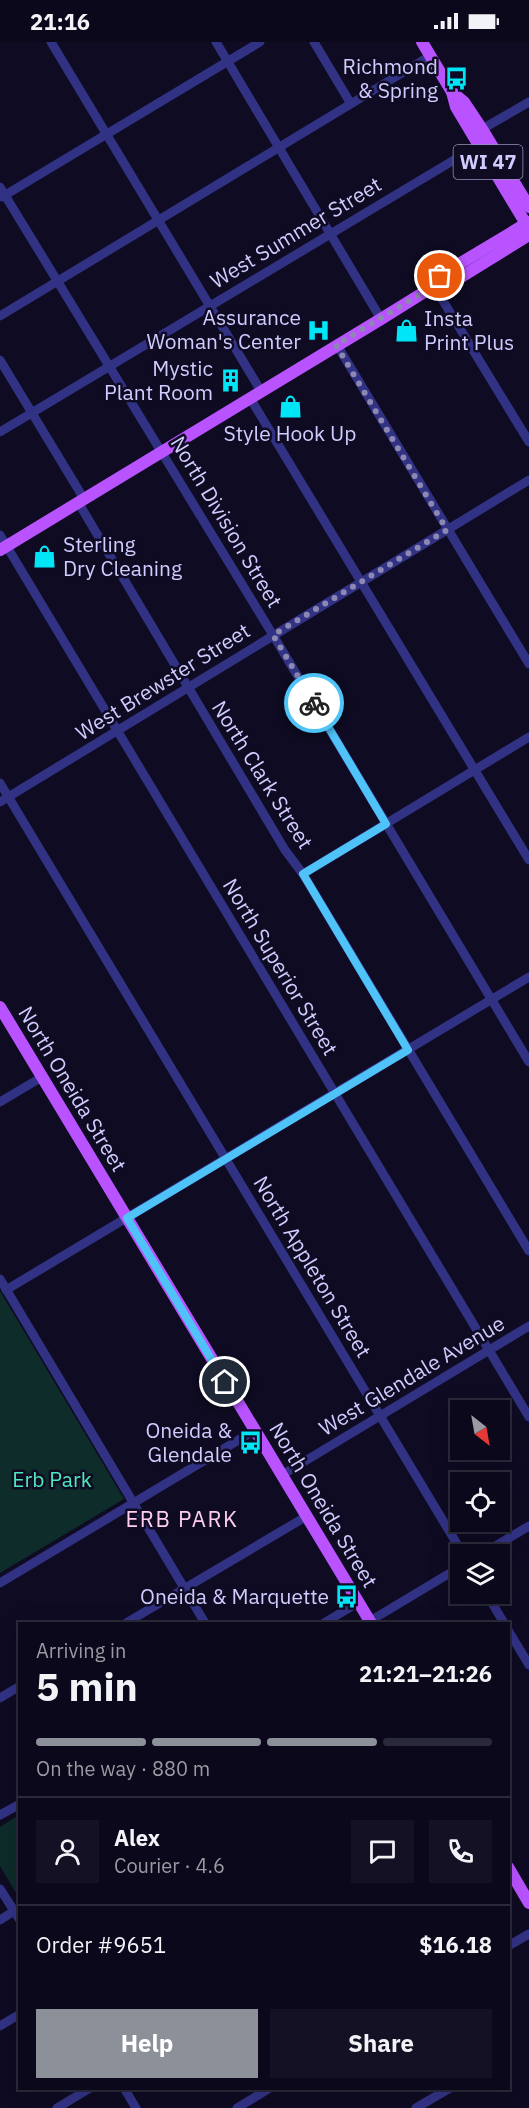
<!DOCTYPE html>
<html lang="en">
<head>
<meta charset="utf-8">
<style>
  :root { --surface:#0a081a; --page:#131123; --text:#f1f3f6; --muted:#999aa2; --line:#2a2939; --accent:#8c9099 }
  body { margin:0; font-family:"IBM Plex Sans",sans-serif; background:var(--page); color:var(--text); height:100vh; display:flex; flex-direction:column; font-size:22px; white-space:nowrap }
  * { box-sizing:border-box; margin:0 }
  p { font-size:20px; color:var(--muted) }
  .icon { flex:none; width:33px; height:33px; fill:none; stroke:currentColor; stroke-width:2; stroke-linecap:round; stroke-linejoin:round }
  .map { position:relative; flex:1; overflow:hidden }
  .drawer { position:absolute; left:18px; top:1580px; width:492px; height:468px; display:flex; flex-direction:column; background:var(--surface); border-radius:0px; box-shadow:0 6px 24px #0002,0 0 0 2px var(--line) }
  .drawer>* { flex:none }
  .needle { width:39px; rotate:149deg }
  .buttons { position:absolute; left:450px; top:1358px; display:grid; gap:12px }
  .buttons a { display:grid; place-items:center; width:60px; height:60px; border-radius:0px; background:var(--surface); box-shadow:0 6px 24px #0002,0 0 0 2px var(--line); font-size:30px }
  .pin { position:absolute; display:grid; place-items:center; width:51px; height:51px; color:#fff; margin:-26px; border:3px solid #fff; border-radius:50%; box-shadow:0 2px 6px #0007 }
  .courier { position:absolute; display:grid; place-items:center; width:60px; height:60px; margin:-30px; border:4px solid #4fc3f7; border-radius:50%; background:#fff; color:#222; box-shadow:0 2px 8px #0007 }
  .summary em { font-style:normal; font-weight:700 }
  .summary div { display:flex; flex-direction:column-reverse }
  .summary { display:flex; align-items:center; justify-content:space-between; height:102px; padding:0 18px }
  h1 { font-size:39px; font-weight:700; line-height:45px }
  .bar { display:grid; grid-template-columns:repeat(4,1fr); gap:9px 6px; align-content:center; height:72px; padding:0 18px }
  .bar i { height:8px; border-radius:4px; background:var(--line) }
  .bar .current { background:var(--accent) }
  .bar p { grid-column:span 4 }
  .line { display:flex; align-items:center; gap:15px; padding:0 18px; border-top:2px solid var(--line) }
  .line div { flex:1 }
  .round { display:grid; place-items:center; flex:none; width:63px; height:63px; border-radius:0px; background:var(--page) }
  .primary-button { display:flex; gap:12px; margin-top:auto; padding:12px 18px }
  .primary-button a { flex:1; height:69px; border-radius:0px; background:var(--accent); color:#fff; font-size:24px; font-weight:700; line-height:69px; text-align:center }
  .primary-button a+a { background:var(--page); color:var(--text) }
  .status { display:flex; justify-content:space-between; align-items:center; height:42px; padding:0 30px; background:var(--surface); direction:ltr }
  .status svg { height:16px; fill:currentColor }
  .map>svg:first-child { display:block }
  .green { fill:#0e2c2a }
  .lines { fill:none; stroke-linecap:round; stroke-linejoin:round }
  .minor { stroke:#323285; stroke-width:9 }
  .major { stroke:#b953ff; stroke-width:12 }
  .done { stroke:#8c88b2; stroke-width:6; stroke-dasharray:0 10.8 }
  .route { stroke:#4fc3f7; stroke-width:8 }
  .labels { text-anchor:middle; stroke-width:5; stroke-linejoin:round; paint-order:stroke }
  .shield { fill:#0e0b22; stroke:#9692bd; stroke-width:1.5 }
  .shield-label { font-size:20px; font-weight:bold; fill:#d0ccff }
  .poi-label { font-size:21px; fill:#d0ccff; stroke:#0e0b22; text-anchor:end }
  .street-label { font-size:21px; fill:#d0ccff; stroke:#0e0b22 }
  .park-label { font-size:21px; fill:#4de9be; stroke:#0e0b22 }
  .neighbourhood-label { font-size:22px; letter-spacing:1.5px; fill:#ffceef; stroke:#0e0b22 }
</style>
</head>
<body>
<div class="status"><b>21:16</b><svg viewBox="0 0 49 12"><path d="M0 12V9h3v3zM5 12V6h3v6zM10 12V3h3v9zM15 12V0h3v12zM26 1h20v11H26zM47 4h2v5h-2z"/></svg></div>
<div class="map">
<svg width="529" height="2066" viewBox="0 0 529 2066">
  <rect width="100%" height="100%" fill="#0e0b22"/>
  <g class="green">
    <path d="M0,1249L124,1457L0,1531Z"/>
    <path d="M19,1773V1856L0,1824V1785Z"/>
  </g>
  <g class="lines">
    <g class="minor">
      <path d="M51,0L261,349"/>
      <path d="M216,0L381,277"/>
      <path d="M314,0L351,62"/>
      <path d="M477,90L529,60"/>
      <path d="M0,145L273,593L529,1020"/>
      <path d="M2,155L260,0"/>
      <path d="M434,244L529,400"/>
      <path d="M0,274L430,14"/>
      <path d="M337,303L529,622"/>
      <path d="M0,318L84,457"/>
      <path d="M250,356L529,818"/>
      <path d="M0,390L484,100"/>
      <path d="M78,460L285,808L303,832L529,1209"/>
      <path d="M0,493L529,1375"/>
      <path d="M0,741L463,1512"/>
      <path d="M0,760L529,438"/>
      <path d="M303,832L529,695"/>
      <path d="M0,1060L42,1035"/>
      <path d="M0,1237L205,1581"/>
      <path d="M6,1248L529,935"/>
      <path d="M282,1433L529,1284"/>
      <path d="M482,1512L529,1484"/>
      <path d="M0,1541L255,1388"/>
      <path d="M486,1551L504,1581"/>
      <path d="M370,1579L460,1525"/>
      <path d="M126,1581L307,1474"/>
      <path d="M324,1581L359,1560"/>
      <path d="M508,1588L529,1623"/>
      <path d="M0,1656L20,1644"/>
      <path d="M0,1773L20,1762"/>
      <path d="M0,1847L20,1878"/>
      <path d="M0,1878L14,1869"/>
      <path d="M508,1904L529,1892"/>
      <path d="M0,1984L20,1972"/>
      <path d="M124,2046L136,2066"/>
      <path d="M57,2066L90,2046"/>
      <path d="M237,2066L270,2046"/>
      <path d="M416,2066L450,2046"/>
    </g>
    <g class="major">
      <path d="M422,0L452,50L464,60L482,87L529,165"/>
      <path d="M452,50L456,65L529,187"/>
      <path d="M434,244L445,245L529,193"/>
      <path d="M0,508L381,277L434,244L439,234L529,180"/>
      <path d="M0,965L371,1581"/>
      <path d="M508,1825L529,1861"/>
    </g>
  </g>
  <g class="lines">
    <path class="done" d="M314,661L273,593L447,488L336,303L434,244L440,234"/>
    <path class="route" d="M225,1340L127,1176L408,1008L303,832L386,782L314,661"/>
  </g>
  <defs>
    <symbol id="bus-bare" viewBox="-9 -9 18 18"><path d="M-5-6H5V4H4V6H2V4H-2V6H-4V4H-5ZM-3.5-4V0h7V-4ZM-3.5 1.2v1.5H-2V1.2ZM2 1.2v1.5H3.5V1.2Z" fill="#00e6f7" stroke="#0e0b22" stroke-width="2.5" paint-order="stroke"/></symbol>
    <symbol id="hospital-bare" viewBox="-9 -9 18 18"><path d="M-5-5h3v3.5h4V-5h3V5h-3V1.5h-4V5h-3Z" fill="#00e6f7" stroke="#0e0b22" stroke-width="2.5" paint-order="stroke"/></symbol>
    <symbol id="shop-bare" viewBox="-9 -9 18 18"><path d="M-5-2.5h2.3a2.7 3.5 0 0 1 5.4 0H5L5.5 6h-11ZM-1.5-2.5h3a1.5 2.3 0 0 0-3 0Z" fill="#00e6f7" stroke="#0e0b22" stroke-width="2.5" paint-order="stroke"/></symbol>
    <symbol id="building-bare" viewBox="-9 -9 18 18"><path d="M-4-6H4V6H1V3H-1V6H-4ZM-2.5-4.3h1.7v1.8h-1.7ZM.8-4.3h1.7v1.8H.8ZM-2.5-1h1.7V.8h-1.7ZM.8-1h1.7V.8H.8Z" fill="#00e6f7" stroke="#0e0b22" stroke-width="2.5" paint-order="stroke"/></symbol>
  </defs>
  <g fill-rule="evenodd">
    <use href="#bus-bare" x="440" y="20" width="33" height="33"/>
    <use href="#hospital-bare" x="302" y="272" width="33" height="33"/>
    <use href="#shop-bare" x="390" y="272" width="33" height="33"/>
    <use href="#building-bare" x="214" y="322" width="33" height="33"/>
    <use href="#shop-bare" x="274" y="348" width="33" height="33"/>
    <use href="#shop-bare" x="28" y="498" width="33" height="33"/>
    <use href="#bus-bare" x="234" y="1384" width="33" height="33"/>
    <use href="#bus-bare" x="330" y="1538" width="33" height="33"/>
  </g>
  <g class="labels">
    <rect class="shield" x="453.5" y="103" width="69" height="34" rx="4.5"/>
    <g class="shield-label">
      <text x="488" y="127">WI 47</text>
    </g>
    <g class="poi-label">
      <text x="438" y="32">Richmond<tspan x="438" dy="24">&amp; Spring</tspan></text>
      <text x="301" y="283">Assurance<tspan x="301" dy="24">Woman's Center</tspan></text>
      <text x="424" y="284" text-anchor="start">Insta<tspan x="424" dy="24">Print Plus</tspan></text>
      <text x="213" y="334">Mystic<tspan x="213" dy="24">Plant Room</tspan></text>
      <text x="290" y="399" text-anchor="middle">Style Hook Up</text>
      <text x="63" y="510" text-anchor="start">Sterling<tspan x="63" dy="24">Dry Cleaning</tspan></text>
      <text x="232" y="1396">Oneida &amp;<tspan x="232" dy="24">Glendale</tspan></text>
      <text x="329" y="1562">Oneida &amp; Marquette</text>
    </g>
    <g class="street-label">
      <text transform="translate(296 191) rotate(-31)" y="7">West Summer Street</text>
      <text transform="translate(226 480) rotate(59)" y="7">North Division Street</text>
      <text transform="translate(163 640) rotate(-32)" y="7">West Brewster Street</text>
      <text transform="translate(262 733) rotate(58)" y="7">North Clark Street</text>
      <text transform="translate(280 925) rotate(59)" y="7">North Superior Street</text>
      <text transform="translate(72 1047) rotate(59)" y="7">North Oneida Street</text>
      <text transform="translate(312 1225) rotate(59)" y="7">North Appleton Street</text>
      <text transform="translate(412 1334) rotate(-31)" y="7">West Glendale Avenue</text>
      <text transform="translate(323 1463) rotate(59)" y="7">North Oneida Street</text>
    </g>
    <g class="park-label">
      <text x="52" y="1445">Erb Park</text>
    </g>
    <g class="neighbourhood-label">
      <text x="182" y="1485">ERB PARK</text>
    </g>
  </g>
</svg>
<div class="buttons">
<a><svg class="needle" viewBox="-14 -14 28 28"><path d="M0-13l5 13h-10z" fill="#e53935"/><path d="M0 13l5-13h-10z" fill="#999aa2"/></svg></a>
<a><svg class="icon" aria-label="locate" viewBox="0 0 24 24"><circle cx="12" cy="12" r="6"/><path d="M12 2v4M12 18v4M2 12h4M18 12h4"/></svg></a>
<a><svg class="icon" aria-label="layers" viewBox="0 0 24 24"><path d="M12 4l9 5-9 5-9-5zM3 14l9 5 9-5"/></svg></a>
</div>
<div class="pin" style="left:440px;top:234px;background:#ea580c"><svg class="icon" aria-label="bag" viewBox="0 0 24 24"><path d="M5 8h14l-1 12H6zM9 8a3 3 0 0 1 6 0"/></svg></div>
<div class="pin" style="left:225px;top:1340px;background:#1f2937"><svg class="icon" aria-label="home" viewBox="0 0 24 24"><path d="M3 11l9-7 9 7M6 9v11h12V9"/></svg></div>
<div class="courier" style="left:314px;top:661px"><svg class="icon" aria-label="bike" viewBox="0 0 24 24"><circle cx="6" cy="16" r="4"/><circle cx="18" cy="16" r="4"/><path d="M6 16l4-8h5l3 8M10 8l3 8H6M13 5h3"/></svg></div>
<section class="drawer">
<div class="summary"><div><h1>5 min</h1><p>Arriving in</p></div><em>21:21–21:26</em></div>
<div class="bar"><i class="current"></i><i class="current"></i><i class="current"></i><i></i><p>On the way · 880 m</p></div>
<div class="line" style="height:108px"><a class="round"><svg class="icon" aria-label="person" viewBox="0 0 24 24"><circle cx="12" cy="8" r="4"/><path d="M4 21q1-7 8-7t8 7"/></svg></a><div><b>Alex</b><p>Courier · 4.6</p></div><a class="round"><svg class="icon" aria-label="chat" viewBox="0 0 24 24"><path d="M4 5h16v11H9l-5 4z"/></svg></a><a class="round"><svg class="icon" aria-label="phone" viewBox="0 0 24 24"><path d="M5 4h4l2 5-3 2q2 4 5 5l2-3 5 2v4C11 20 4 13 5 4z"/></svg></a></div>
<div class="line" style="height:78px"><div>Order #9651</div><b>$16.18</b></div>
<div class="primary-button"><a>Help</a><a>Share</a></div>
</section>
</div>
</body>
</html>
